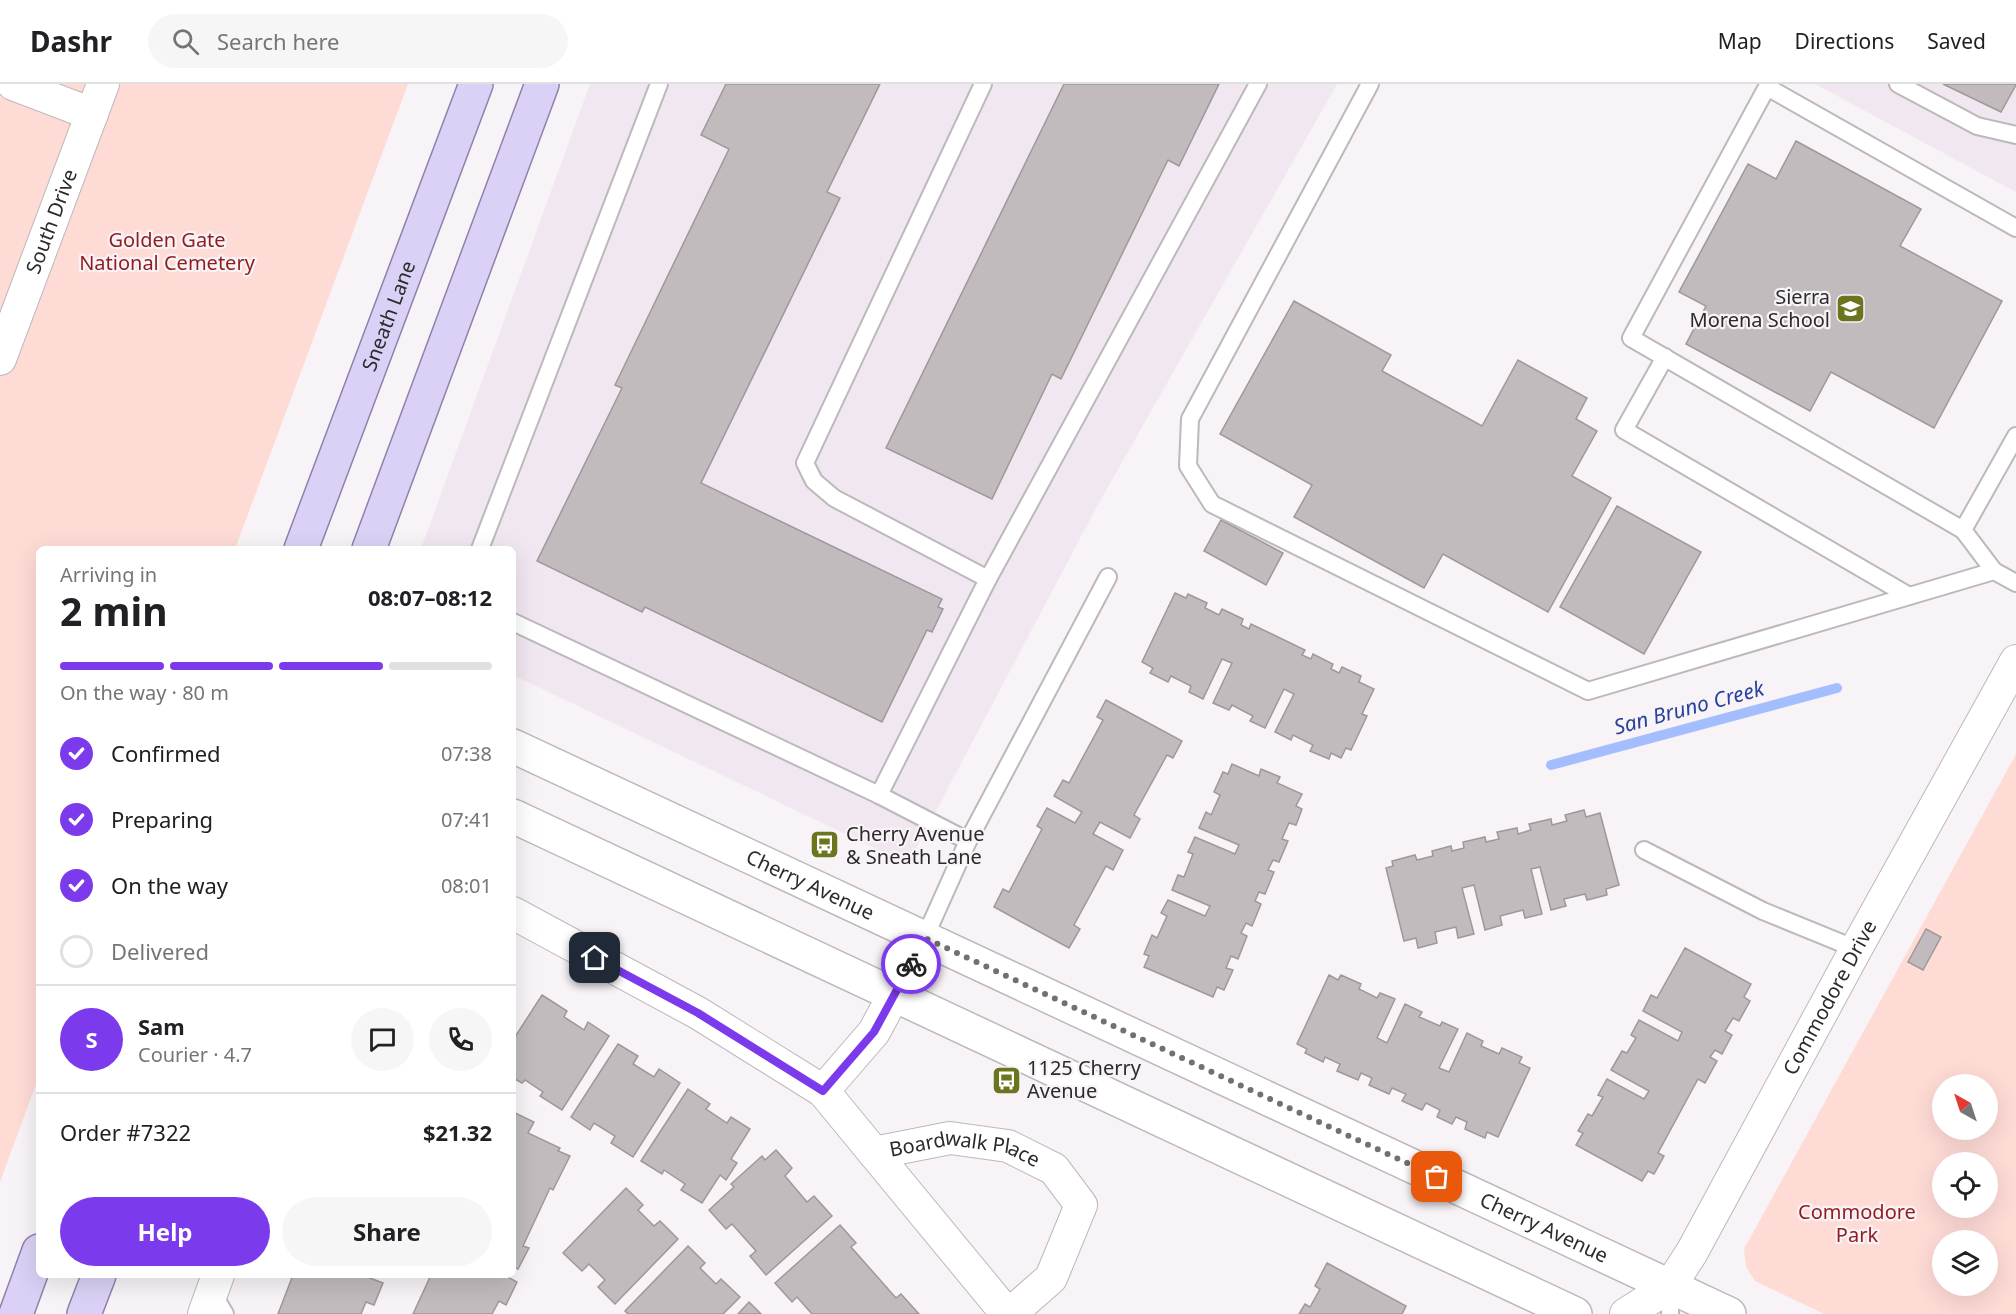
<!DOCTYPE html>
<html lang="en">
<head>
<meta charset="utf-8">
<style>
  :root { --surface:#fff; --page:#f6f6f6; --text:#202124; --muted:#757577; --line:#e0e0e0; --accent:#7c3aed }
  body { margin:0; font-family:"Noto Sans",sans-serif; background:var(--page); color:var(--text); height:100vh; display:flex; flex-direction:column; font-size:22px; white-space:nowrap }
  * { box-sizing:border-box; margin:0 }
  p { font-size:20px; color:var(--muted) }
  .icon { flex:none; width:33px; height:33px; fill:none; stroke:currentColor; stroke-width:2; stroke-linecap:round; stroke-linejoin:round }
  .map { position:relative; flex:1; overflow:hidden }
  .panel { position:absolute; left:36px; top:462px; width:480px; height:732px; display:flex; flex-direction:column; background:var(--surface); border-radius:9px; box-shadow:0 6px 24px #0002 }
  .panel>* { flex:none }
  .needle { width:39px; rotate:321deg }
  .buttons { position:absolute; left:1932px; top:990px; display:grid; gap:12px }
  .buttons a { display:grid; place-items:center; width:66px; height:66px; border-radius:50%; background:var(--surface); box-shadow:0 6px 24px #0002; font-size:30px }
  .pin { position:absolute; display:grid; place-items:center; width:51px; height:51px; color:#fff; margin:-26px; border-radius:12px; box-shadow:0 3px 9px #0006 }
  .courier { position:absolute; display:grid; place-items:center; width:60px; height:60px; margin:-30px; border:4px solid #7c3aed; border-radius:50%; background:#fff; color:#222; box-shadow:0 2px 8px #0007 }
  .head em { font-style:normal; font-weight:700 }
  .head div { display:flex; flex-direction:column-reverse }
  .head { display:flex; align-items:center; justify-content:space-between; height:102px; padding:0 24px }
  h1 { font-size:39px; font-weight:700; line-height:45px }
  .bar { display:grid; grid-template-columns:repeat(4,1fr); gap:9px 6px; align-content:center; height:72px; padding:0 24px }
  .bar i { height:8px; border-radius:4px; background:var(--line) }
  .bar .selected { background:var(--accent) }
  .bar p { grid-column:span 4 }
  .line { display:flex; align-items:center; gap:15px; padding:0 24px; border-top:2px solid var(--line) }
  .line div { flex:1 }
  .round { display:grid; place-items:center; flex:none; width:63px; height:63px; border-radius:32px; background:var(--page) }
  ol { padding:0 24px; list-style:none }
  li { display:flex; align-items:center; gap:18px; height:66px }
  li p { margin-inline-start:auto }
  li .icon { padding:6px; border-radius:50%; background:var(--accent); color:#fff; stroke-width:4 }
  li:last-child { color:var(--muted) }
  li i { width:33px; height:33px; border:3px solid var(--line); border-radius:50% }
  .button { display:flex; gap:12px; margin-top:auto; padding:12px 24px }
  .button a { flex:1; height:69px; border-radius:36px; background:var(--accent); color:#fff; font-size:24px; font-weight:700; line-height:69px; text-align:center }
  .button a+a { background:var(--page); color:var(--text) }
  header { display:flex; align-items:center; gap:36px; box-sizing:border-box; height:84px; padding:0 30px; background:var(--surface); border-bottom:2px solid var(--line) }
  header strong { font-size:28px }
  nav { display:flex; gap:33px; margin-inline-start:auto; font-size:21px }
  .search { width:420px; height:54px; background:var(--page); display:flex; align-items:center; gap:15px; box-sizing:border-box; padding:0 21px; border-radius:33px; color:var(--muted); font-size:22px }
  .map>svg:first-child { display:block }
  .built { fill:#f1e7f1 }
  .green { fill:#ffdbd6; fill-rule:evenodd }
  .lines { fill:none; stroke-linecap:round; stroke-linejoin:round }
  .stream { stroke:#a3bdfe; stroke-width:10 }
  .building { fill:#c1bbbd; stroke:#9e989a; stroke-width:1.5 }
  .service-casing { stroke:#bcb8bc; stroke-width:20 }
  .minor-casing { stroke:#bcb8bc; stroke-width:34 }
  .tertiary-casing { stroke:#bcb8bc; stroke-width:36 }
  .primary-casing { stroke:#8e82ab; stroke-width:36 }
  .service { stroke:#fff; stroke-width:16 }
  .minor { stroke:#fff; stroke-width:32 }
  .tertiary { stroke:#fff; stroke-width:33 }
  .primary { stroke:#dbd1f6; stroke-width:33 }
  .done { stroke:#737072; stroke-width:6; stroke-dasharray:0 10.8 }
  .route { stroke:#7c3aed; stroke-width:8 }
  .labels { text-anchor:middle; stroke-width:4.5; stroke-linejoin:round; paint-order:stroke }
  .street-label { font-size:20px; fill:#2c2a2b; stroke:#f7f3f7 }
  .park-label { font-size:20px; fill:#911c1d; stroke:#f7f3f7 }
  .poi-label { font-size:20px; fill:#2c2a2b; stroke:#f7f3f7; text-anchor:start }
  .water-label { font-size:21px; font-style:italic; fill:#29429e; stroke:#f7f3f7 }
</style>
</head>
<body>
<header>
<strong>Dashr</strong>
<div class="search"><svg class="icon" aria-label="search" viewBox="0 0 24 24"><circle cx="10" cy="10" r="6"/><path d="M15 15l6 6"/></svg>Search here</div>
<nav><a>Map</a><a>Directions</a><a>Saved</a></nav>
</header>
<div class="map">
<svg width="2016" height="1230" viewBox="0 0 2016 1230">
  <rect width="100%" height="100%" fill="#f7f3f7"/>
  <g class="built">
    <path d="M590,0H1337L1096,424L908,780L513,591V465H421Z"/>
    <path d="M1815,0H2016V108Z"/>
  </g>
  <g class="green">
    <path d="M0,0H408L235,465H39V992L0,1098Z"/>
    <path d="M2016,670V1230H1824L1755,1197L1746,1183L1744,1165ZM1942,1000H1988V1046H1942ZM1942,1078H1988V1124H1942ZM1942,1156H1988V1202H1942Z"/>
  </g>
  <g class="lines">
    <path class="stream" d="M1551,681L1837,604"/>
  </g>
  <g class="building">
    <path d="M726,0H880L827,108L840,114L701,399L942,515L938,523L943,525L932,548L927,546L882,638L645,523L642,528L537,477L622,304L615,301L729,65L701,51Z"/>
    <path d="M1064,0H1219L1179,82L1168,76L1061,295L1052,290L992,415L886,364Z"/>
    <path d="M1943,0H2016V1L2001,28Z"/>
    <path d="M1796,57L1921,125L1900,162L2002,217L1934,344L1831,288L1810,327L1686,260L1706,222L1679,208L1748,80L1776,95Z"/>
    <path d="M1294,217L1391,271L1382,287L1482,342L1518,276L1587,314L1576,335L1597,347L1572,392L1611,414L1548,528L1443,470L1424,504L1294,433L1312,401L1220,350Z"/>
    <path d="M1617,422L1701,468L1644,570L1560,523Z"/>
    <path d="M1221,436L1283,469L1266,501L1204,467Z"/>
    <path d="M1175,509L1186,514L1188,510L1207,519L1205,524L1219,531L1222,525L1243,535L1241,541L1249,545L1251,540L1305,566L1302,571L1311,575L1313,570L1333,580L1331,585L1339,589L1342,583L1361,592L1359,598L1374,605L1362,630L1367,632L1351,666L1346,664L1341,674L1331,669L1329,675L1310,667L1313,661L1293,651L1291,656L1275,648L1294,610L1284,605L1265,644L1250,637L1253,632L1232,621L1229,626L1213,619L1232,579L1222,575L1203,615L1189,608L1191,602L1171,592L1168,598L1150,589L1153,584L1142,578Z"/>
    <path d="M1106,616L1182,657L1173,674L1167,671L1134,731L1140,735L1130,754L1100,738L1093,750L1123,766L1113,786L1106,782L1074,841L1080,845L1069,864L994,823L1003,805L1009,808L1042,745L1037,742L1047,724L1075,739L1082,728L1054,712L1063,696L1069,699L1103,636L1097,633Z"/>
    <path d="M1232,680L1259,692L1261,685L1280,693L1277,699L1302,710L1296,722L1302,725L1296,741L1289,739L1282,755L1288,757L1279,778L1273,776L1268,786L1274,788L1265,810L1259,808L1255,817L1261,820L1252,842L1246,839L1241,849L1247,852L1238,875L1231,872L1226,884L1233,886L1224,906L1217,903L1213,913L1144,883L1149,872L1144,870L1152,851L1157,854L1167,832L1161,829L1168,816L1205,832L1210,822L1172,806L1178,791L1184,793L1193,770L1188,768L1195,753L1235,770L1239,761L1199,744L1206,728L1211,731L1220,711L1214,708L1223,688L1228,690Z"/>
    <path d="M1584,726L1586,733L1600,729L1619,801L1606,805L1607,811L1587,816L1585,810L1564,815L1566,822L1551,826L1540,783L1531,785L1542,830L1525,834L1523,826L1500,832L1502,841L1485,846L1474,801L1462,804L1474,850L1458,854L1456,843L1435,848L1437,859L1418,864L1416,854L1404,857L1386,784L1393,782L1392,777L1415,771L1417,776L1433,772L1432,767L1451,762L1452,767L1464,764L1463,758L1485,753L1486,758L1499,755L1497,748L1517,744L1518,750L1531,746L1529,740L1551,735L1552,741L1567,737L1565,731Z"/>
    <path d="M1926,845L1941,853L1923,886L1908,878Z"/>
    <path d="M1685,864L1751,900L1744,913L1750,917L1739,937L1733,934L1725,947L1732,951L1722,970L1715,966L1710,973L1717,977L1705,999L1698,995L1658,1069L1664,1072L1654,1090L1648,1087L1642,1097L1576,1061L1583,1049L1578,1047L1588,1030L1592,1032L1603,1013L1598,1011L1607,995L1644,1015L1649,1007L1611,986L1622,967L1627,969L1636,954L1631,951L1639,936L1678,957L1682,948L1643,927L1651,911L1657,914Z"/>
    <path d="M1329,891L1338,896L1341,891L1361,900L1359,905L1377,914L1380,909L1395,915L1377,954L1387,959L1405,920L1422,928L1419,933L1440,942L1442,938L1458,945L1439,984L1449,988L1467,949L1483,957L1481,962L1499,970L1502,964L1522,973L1519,979L1530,984L1498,1053L1487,1048L1485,1054L1465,1045L1467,1038L1456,1033L1452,1040L1437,1033L1440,1026L1426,1019L1422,1026L1402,1017L1406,1010L1392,1004L1389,1010L1369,1001L1372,994L1361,989L1358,996L1337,987L1340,980L1325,973L1323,978L1305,969L1307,965L1297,960Z"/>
    <path d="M542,911L567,927L564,933L584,946L588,938L609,952L562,1026L540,1012L543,1008L525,996L522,999L513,994V956Z"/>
    <path d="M618,960L638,972L633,980L654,993L659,985L680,999L633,1073L611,1059L615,1052L594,1039L590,1046L571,1033Z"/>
    <path d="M688,1005L710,1020L706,1025L727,1039L731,1033L750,1045L731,1075L737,1079L726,1096L720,1091L702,1119L681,1106L685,1100L664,1086L662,1090L641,1077Z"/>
    <path d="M513,1028L534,1038L528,1049L560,1064L558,1067L570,1072L553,1106L550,1104L523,1162L529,1164L518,1185L513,1183Z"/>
    <path d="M776,1066L792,1084L785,1092L807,1118L814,1112L832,1132L766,1191L750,1172L756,1167L732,1140L726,1145L709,1126L734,1103L731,1100L762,1072L765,1076Z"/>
    <path d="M626,1104L643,1121L638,1126L654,1142L660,1137L678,1155L615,1220L598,1203L605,1196L589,1180L582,1187L563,1169Z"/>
    <path d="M840,1141L856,1159L851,1163L896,1214L901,1210L919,1230H812L797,1213L792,1218L775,1199Z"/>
    <path d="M688,1162L705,1179L700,1184L716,1200L721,1195L740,1213L723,1230H628L625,1227Z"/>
    <path d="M1327,1179L1406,1222L1402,1230H1299L1305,1220L1310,1223L1320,1205L1315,1202Z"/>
    <path d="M293,1191H362L383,1199L374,1221L366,1218L361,1230H278Z"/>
    <path d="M431,1191H504L517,1198L506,1221L499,1217L492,1230H413Z"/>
    <path d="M749,1218L761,1230H738Z"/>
  </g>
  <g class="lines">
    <defs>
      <g id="service">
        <path d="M983,0L805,379L814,397L834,414L988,495"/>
        <path d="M1370,0L1190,335L1188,382L1212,420L1588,607L1994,487L2016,499"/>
        <path d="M1898,0L1977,42L2016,51"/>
        <path d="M1665,273L1624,346L1909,512"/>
        <path d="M1963,446L1631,254L1767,3L2016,144"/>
        <path d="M480,465L659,0"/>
        <path d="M1994,487L1963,446L2016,352"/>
        <path d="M513,538L879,711L968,757"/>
        <path d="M879,711L988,495L1258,0"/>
        <path d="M1644,766L1763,827L1856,865"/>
        <path d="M925,853L968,757L1108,493"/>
        <path d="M212,1208L225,1230"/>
        <path d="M1670,1230V1202"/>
      </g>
      <g id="minor">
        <path d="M13,0L92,30"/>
        <path id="s1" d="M0,275L103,0"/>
        <path d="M513,829L698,929L823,1007L1007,1230"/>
        <path d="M823,1007L874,948L925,853"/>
        <path id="s2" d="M874,1069L950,1054L1008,1062L1054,1085L1081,1121L1051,1194L1010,1230"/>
        <path d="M204,1230L218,1191"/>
        <path id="s3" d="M1626,1230L1670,1202L1692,1168L1856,865L2016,577"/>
      </g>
      <g id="tertiary">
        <path id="s4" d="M513,662L1729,1230"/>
        <path d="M513,732L1575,1230"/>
      </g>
      <g id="primary">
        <path id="s5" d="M301,465L476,0"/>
        <path d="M369,465L542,0"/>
        <path d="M16,1230L39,1167"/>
        <path d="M84,1230L99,1191"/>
      </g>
    </defs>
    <use href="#service" class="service-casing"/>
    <use href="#minor" class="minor-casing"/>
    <use href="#tertiary" class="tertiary-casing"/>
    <use href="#primary" class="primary-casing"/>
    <use href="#service" class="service"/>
    <use href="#minor" class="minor"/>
    <use href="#tertiary" class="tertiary"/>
    <use href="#primary" class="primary"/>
  </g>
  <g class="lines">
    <path class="done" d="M911,880L925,854L1437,1093"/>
    <path class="route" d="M595,874L698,929L823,1007L874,948L911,880"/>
  </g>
  <defs>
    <symbol id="school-square" viewBox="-11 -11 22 22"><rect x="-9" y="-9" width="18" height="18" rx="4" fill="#6c741d" stroke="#f7f3f7"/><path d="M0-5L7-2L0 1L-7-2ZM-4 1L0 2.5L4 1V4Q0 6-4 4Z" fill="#fff"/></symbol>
    <symbol id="bus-square" viewBox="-11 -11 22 22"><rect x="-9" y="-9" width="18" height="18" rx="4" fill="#6c741d" stroke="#f7f3f7"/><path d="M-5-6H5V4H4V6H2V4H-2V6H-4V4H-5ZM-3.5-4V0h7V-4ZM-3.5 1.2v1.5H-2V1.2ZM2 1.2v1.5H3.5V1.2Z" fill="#fff"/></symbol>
  </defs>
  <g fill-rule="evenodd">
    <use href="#school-square" x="1834" y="208" width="33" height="33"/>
    <use href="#bus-square" x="808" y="744" width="33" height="33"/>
    <use href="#bus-square" x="990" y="980" width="33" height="33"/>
  </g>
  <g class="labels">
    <g class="street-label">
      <text dy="7" stroke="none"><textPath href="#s1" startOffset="147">South Drive</textPath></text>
      <text dy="7" stroke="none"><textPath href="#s5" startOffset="249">Sneath Lane</textPath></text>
      <text dy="7" stroke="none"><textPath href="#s4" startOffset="328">Cherry Avenue</textPath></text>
      <text dy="7" stroke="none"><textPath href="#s3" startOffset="382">Commodore Drive</textPath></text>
      <text dy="7" stroke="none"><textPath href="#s2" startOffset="93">Boardwalk Place</textPath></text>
      <text dy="7" stroke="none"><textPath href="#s4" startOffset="1138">Cherry Avenue</textPath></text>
    </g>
    <g class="park-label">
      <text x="167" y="163">Golden Gate<tspan x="167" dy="23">National Cemetery</tspan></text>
      <text x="1857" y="1135">Commodore<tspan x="1857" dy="23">Park</tspan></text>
    </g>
    <g class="poi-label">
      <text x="1830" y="220" text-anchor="end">Sierra<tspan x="1830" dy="23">Morena School</tspan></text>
      <text x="846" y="757">Cherry Avenue<tspan x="846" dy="23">&amp; Sneath Lane</tspan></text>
      <text x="1027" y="991">1125 Cherry<tspan x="1027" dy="23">Avenue</tspan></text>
    </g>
    <g class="water-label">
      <text transform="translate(1689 624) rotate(-15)" y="7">San Bruno Creek</text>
    </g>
  </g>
</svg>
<div class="buttons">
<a><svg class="needle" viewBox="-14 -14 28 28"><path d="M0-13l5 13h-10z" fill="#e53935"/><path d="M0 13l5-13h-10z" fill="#757577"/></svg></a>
<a><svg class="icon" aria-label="locate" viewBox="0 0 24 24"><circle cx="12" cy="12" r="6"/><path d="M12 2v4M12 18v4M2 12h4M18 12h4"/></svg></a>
<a><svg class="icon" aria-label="layers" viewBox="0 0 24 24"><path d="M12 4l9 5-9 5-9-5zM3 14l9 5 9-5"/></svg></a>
</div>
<div class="pin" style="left:1437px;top:1093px;background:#ea580c"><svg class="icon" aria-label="bag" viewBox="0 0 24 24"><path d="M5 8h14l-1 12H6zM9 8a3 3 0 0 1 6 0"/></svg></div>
<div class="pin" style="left:595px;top:874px;background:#1f2937"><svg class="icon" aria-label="home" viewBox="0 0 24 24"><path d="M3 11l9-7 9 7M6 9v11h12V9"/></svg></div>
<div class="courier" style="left:911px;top:880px"><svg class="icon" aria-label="bike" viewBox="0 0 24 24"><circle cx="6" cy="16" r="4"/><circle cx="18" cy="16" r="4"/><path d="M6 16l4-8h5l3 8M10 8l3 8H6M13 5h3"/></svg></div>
<section class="panel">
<div class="head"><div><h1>2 min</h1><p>Arriving in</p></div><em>08:07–08:12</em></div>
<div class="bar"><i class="selected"></i><i class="selected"></i><i class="selected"></i><i></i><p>On the way · 80 m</p></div>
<ol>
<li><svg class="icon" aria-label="check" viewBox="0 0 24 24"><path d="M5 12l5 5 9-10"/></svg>Confirmed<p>07:38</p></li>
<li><svg class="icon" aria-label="check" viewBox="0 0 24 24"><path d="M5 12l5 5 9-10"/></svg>Preparing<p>07:41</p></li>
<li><svg class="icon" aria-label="check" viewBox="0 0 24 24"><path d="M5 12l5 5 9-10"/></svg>On the way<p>08:01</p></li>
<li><i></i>Delivered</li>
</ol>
<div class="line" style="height:108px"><b class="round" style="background:var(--accent);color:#fff">S</b><div><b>Sam</b><p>Courier · 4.7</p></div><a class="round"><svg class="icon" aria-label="chat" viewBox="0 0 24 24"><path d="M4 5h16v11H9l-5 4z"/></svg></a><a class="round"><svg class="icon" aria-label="phone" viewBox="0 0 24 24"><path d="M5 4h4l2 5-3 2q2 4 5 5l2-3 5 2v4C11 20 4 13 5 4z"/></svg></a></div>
<div class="line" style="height:78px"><div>Order #7322</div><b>$21.32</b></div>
<div class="button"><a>Help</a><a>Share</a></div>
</section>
</div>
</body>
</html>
